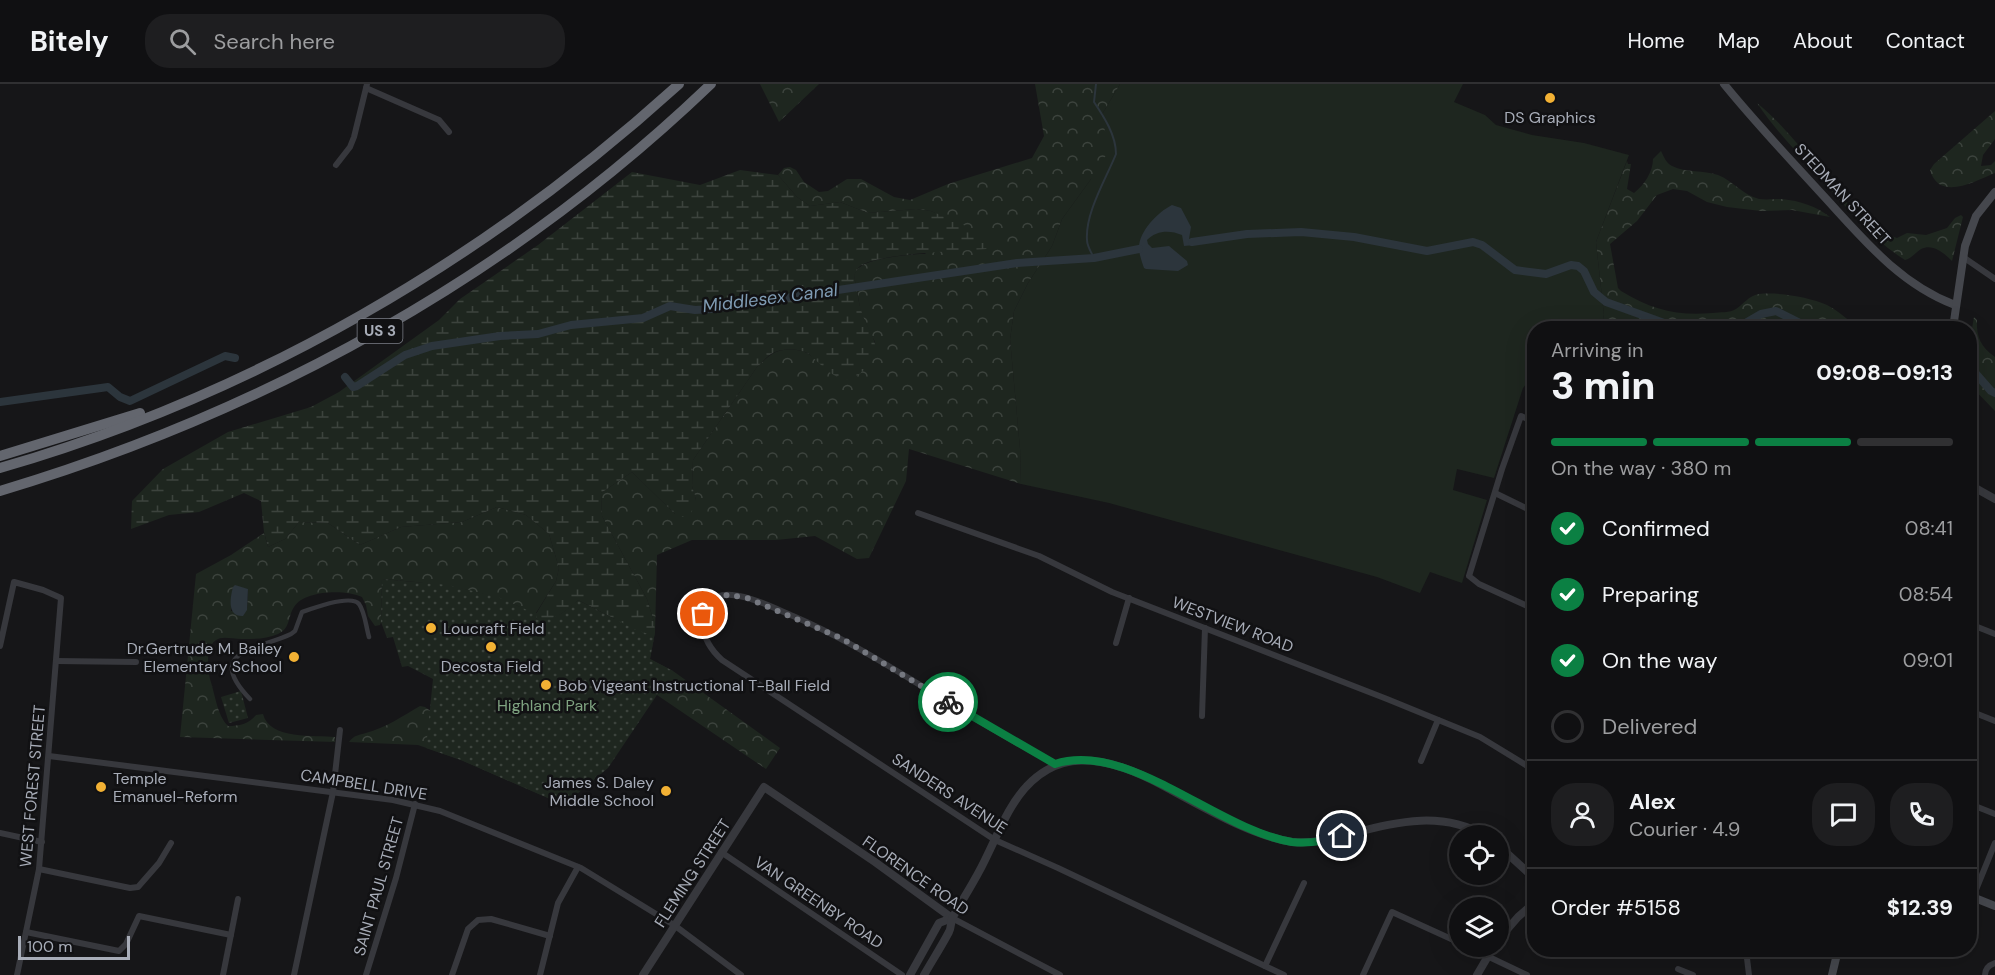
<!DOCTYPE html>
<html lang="en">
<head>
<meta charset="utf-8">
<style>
  :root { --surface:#101012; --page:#1e1e20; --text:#f1f3f6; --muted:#9c9d9f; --line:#303032; --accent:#0b8043 }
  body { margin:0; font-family:"DM Sans",sans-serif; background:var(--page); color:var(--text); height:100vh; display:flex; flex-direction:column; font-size:22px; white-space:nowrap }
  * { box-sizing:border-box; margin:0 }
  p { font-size:20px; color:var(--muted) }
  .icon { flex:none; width:33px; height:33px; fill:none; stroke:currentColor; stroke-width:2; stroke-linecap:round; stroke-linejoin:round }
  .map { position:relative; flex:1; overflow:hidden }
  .side { position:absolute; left:1527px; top:237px; width:450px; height:636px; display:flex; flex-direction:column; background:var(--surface); border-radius:24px; box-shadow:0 6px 24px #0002,0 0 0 2px var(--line) }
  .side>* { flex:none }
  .buttons { position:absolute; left:1449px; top:741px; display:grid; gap:12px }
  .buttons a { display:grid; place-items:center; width:60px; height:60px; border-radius:50%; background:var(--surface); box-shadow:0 6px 24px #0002,0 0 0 2px var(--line); font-size:30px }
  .scale { position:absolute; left:18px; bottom:15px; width:112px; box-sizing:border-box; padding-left:6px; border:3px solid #a8adb8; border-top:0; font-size:16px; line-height:21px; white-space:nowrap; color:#a8adb8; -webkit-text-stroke:4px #111113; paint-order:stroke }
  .pin { position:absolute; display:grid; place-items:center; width:51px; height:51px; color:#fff; margin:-26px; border:3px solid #fff; border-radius:50%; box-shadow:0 2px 6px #0007 }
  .courier { position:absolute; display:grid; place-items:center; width:60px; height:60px; margin:-30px; border:4px solid #0b8043; border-radius:50%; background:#fff; color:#222; box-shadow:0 2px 8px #0007 }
  .overview em { font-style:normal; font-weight:800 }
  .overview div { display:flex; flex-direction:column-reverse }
  .overview { display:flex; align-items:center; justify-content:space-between; height:102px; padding:0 24px }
  h1 { font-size:39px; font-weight:800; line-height:45px }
  .bar { display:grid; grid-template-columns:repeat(4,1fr); gap:9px 6px; align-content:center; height:72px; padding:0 24px }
  .bar i { height:8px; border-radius:4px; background:var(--line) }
  .bar .selected { background:var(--accent) }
  .bar p { grid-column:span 4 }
  .line { display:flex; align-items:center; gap:15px; padding:0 24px; border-top:2px solid var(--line) }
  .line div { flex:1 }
  .round { display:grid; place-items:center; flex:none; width:63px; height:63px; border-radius:24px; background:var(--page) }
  ol { padding:0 24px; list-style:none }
  li { display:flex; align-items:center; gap:18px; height:66px }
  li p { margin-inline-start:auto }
  li .icon { padding:6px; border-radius:50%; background:var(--accent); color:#fff; stroke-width:4 }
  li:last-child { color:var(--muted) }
  li i { width:33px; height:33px; border:3px solid var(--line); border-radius:50% }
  header { display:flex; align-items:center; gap:36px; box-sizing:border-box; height:84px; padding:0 30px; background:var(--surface); border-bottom:2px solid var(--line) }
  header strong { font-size:28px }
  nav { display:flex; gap:33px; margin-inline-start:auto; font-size:21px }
  .search { width:420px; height:54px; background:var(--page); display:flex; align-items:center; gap:15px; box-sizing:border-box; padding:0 21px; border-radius:24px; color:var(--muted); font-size:22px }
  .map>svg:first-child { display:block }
  .grass { fill:#1e261f }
  .forest { fill:url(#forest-crowns); fill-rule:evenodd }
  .wetland { fill:url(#wetland-marsh) }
  .park { fill:url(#park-dots) }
  .water { fill:#2c353c }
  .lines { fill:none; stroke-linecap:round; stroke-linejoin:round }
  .stream { stroke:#2c353c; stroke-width:2 }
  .canal { stroke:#2c353c; stroke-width:8 }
  .pedestrian { stroke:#37383d; stroke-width:4.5 }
  .minor { stroke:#37383d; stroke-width:6 }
  .tertiary { stroke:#37383d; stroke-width:8 }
  .secondary { stroke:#45474d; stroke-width:8 }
  .motorway { stroke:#63666e; stroke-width:10 }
  .done { stroke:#757880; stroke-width:6; stroke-dasharray:0 10.8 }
  .route { stroke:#0b8043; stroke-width:8 }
  .poi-dot { fill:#f2b134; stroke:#111113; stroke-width:2 }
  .labels { text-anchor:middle; stroke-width:5; stroke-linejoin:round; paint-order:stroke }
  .shield { fill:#111113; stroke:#7b7e86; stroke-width:1.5 }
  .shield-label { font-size:15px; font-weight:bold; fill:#a8adb8 }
  .poi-label { font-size:16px; fill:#a8adb8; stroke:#111113; text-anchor:start }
  .street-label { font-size:16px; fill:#a8adb8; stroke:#111113 }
  .park-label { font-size:16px; fill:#7fa381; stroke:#111113 }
  .water-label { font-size:18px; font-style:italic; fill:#7f9bb3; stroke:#111113 }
</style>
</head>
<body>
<header>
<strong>Bitely</strong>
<div class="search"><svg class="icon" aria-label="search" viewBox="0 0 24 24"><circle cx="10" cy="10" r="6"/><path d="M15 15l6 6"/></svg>Search here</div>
<nav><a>Home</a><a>Map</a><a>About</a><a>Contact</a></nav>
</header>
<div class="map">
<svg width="1995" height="891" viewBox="0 0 1995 891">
  <defs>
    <pattern id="forest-crowns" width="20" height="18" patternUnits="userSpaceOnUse" patternTransform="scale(1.5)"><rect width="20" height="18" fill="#1e261f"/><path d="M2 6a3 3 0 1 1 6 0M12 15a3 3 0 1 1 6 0" fill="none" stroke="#3c433d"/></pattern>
    <pattern id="wetland-marsh" width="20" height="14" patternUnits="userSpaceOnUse" patternTransform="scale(1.5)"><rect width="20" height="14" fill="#1e261f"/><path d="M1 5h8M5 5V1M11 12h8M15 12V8" fill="none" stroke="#3c433d"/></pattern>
    <pattern id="park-dots" width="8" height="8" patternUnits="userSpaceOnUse" patternTransform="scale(1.5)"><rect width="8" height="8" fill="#1e261f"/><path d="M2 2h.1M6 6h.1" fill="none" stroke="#3c433d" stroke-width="1.8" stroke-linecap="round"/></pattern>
  </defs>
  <rect width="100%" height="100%" fill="#161618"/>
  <path class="grass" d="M1120,0H1463L1454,18L1485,31L1496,41L1532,51L1584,59L1629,71L1596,158L1604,231L1601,244H1534V290L1523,304L1494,394L1457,385L1453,406L1487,416L1462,499L1430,488L1420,509L1377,493L1109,419L1021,400L1020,365L1010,255L1014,227L1028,199L1052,162L1062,135L1091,95L1101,32Z"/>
  <g class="forest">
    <path d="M760,0H819L779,38Z"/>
    <path d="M1035,0H1120L1101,32L1110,65L1091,95L1062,135L1052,162L1028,199L1014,227L1010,255L1020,365L1021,400L909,365L906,397L869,474L857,475L815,452L776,456H692L657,471L655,548L650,575L673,587L780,664L766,685L657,611L518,522C473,503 431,499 382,495L381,538L380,541L375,542L368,532L366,521L362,513C346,505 304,506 294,523C287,534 291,544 278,550C267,555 254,555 242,555C227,555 214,548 209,568C207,577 208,586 210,595C215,610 217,631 228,642C239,642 249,640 256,631L263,630C269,656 315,651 335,653V658L180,653L196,490L231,471L264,449L268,463L285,455L299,438L328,439L360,461L401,443L462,438L497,423L526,431L549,450L559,484L556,497L536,529L654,538L647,515L602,432L601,409L632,388L675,430L696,416L692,402L693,376L757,283C762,279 767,273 772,270C782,264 800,264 810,271C823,280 831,289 846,295L875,258L861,229L854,191C855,189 858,184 860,183C871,174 910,170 925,170L952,137L931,127L916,125L868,129L840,118L810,122L797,113L778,91L784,84L790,83L796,86L804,98L819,108L828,107L847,95H861L894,113L910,116L948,100L1032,74L1044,52ZM233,503L248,505L247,526L231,527Z"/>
    <path d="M1757,19C1782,39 1803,67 1824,91C1846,117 1864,143 1897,154L1907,149L1926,151L1947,144L1955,134L1961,131L1963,133L1952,177C1944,169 1933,159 1921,165C1915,169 1912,174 1905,176C1871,155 1846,122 1819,93C1798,69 1775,46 1757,19Z"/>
    <path d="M1995,27V55L1983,71L1981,82L1991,81L1995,77V89C1975,97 1939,118 1930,86L1934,80Z"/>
    <path d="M1661,67C1664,73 1666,79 1672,82C1686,89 1703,86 1718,91C1733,97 1743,111 1759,115C1766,116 1775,115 1782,115C1800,117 1816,122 1830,133L1792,126L1761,127L1727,123L1707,118L1687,107L1673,105L1657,111L1637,137L1610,160L1618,204L1621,207C1652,226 1677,232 1713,229C1720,228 1730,229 1736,225C1744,220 1748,212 1759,210C1779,208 1809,213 1827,221C1839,227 1849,238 1861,244H1601L1604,231L1596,158L1627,77L1628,80H1631L1627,105L1634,109C1644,101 1653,88 1653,75Z"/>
    <path d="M1974,233L1977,236C1976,253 1981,263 1995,273V327L1970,301V256Z"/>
    <path d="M420,622L425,623L564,721L461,676L418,661L349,658C354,651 359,651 366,649C385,644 403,632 420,622Z"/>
  </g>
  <path class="wetland" d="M740,86L778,91L797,113L810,122L840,118L868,129L916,125L931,127L989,152L991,158L986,165C962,167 875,169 859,183C858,184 855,190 854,191C857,204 858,219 863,232C866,241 874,251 875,261C877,275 859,297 844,295C830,292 821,280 810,271C801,264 781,264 771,270C766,273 762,279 757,283L693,376L692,402L696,416L691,430L684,433L675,430L632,388L601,409L602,432L647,515L654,538L655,548L649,550L638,547L578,516C565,528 556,537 537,536L536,530L556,497L559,484L549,450L526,431L497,423L462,438L401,443L360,461L328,439L299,438L285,455L268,463L264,448L261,417L244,409L199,428L169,431L131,445L132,417L163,385L228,348L311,323L339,308L439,236L460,215L538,161L632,88L700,101Z"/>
  <g class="park">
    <path d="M382,495L448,501L498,513L536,530L537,536C556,537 565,527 578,516L638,547L649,550L655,548L650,575L673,587L608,684L564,721L461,676L426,664L433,595L408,582L402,583L393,553L387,554L381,538Z"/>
    <path d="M241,607L248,634L229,639L221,613Z"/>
  </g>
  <g class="water">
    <path d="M1172,121L1181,124L1191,143L1189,155L1194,161L1184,162L1182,151C1170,146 1157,146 1147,156L1148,160L1152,164L1169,162L1187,177L1188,181L1178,187L1146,185L1144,184C1142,178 1139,170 1139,164C1139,147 1158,128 1172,121Z"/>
    <path d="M235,501L248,505L247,526L243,532C227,533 230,514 233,503Z"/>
  </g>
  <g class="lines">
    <path class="stream" d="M1094,174C1091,168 1087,162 1087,156C1085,129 1106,95 1116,70C1116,51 1104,33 1094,18L1096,0"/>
    <g class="canal">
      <path d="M1192,158L1247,150L1301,148L1354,153L1427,167L1473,158L1482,161L1515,186L1546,190L1571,181L1578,182L1584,187L1594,208L1606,218L1678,244"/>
      <path d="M1737,244L1761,230L1776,227L1810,244"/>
      <path d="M1970,283L1991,307L1995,309"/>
      <path d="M345,293L353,303L357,302L405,271L432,262L500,252L538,250L571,241L643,234L670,222L695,226L712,225L1017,179L1094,174L1139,165"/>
      <path d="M0,318L108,303L120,313L130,317L225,272L235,274"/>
    </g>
    <path class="pedestrian" d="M250,615C203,566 258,566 291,550L295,547L302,528C313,524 351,510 359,520C365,528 366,543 369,553"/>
    <g class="minor">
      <path d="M366,4L439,36L449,48"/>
      <path d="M336,81L350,63L354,53L367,0"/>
      <path d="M1963,173L1995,195"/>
      <path d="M1534,338L1521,332L1502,385L1469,492L1479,500L1534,525"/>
      <path d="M1495,409L1534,428"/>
      <path d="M918,429L1039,472L1112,508L1387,615L1480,653L1534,686"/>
      <path d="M1970,540L1995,550"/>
      <path d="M1116,559L1129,514"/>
      <path d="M0,562L14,498L43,506L61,514L39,785L17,891"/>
      <path d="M56,577L136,578"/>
      <path d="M1970,627L1995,637"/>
      <path d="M1202,632L1205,544"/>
      <path d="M49,672L393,716L440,727L581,784L674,841L741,891"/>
      <path d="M1421,677L1438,636"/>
      <path d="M1055,680C1011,656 968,631 925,604C882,578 840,552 793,532C774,524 753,513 732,511C712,509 702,522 703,541C704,556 712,567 722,576L995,756L1058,784L1284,891"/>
      <path d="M1970,720L1995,730"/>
      <path d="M0,749L42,758"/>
      <path d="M721,768L902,891"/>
      <path d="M39,785L130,804L138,803L159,779L171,759"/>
      <path d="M1973,813L1995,759"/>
      <path d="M952,834L1060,891"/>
      <path d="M26,848L119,867L126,860L139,832L231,851"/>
      <path d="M1466,862L1527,891"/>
      <path d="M1746,866L1749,891"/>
      <path d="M1265,882L1304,799"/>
      <path d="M1678,885L1693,891"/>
      <path d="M223,891L238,815"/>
      <path d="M294,891L333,708L340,646"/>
      <path d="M366,891L396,794L415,720"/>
      <path d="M452,891L468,845L478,836L491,835L550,852"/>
      <path d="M540,891L558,819L578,783"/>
      <path d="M1363,891L1392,828L1460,859"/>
      <path d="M1985,891C1985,884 1989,881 1995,879"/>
    </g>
    <g class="tertiary">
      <path d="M1970,401L1995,415"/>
      <path d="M1498,761L1534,794"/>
      <path d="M1498,856L1518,833L1534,819"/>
      <path d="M643,891L764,703L875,778L952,834"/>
      <path d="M910,891L939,839L952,834"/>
      <path d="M924,891C932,877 941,863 949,848C952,842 950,837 954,831C964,813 976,795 985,776C993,760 1000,743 1009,727C1044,665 1094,667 1152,696C1193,717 1247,751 1292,758C1311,760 1328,755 1346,751C1394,739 1439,725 1486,752"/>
      <path d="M1477,891L1494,862"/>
    </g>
    <g class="secondary">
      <path d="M1724,0C1754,37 1787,72 1819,107C1860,151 1897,199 1955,221"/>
      <path d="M1953,244L1965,162L1976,132L1995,108"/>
      <path d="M1970,812L1995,822"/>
      <path d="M1832,891L1838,866"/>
    </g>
    <g class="motorway">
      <path d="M0,372L140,329"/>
      <path d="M0,384C253,311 484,177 679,0"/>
      <path d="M0,407C265,328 511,192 711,0"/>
    </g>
  </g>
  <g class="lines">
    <path class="done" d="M703,530C711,507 727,510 747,514L841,554L948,618"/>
    <path class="route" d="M948,618L1055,680C1128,656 1217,746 1292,758C1309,760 1326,757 1342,752"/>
  </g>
  <g class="poi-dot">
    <circle cx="1550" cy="14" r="6"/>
    <circle cx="431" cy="544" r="6"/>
    <circle cx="491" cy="563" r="6"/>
    <circle cx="294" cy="573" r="6"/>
    <circle cx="546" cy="601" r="6"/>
    <circle cx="101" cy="703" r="6"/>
    <circle cx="666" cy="707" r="6"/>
  </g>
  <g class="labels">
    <rect class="shield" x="357.5" y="235" width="45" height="24" rx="4.5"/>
    <g class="shield-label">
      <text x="380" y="252">US 3</text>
    </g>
    <g class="poi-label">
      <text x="1550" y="39" text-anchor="middle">DS Graphics</text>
      <text x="443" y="550">Loucraft Field</text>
      <text x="282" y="570" text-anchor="end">Dr.Gertrude M. Bailey<tspan x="282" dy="18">Elementary School</tspan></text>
      <text x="491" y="588" text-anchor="middle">Decosta Field</text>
      <text x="558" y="607">Bob Vigeant Instructional T-Ball Field</text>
      <text x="113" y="700">Temple<tspan x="113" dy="18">Emanuel-Reform</tspan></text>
      <text x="654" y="704" text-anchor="end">James S. Daley<tspan x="654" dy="18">Middle School</tspan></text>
    </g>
    <g class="street-label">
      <text transform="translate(1843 110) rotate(47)" y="6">STEDMAN STREET</text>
      <text transform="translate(1233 540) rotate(21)" y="6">WESTVIEW ROAD</text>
      <text transform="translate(364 700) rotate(9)" y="6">CAMPBELL DRIVE</text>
      <text transform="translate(32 702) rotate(-85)" y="6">WEST FOREST STREET</text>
      <text transform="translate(950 709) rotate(33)" y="6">SANDERS AVENUE</text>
      <text transform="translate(692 789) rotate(-57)" y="6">FLEMING STREET</text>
      <text transform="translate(916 791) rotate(35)" y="6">FLORENCE ROAD</text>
      <text transform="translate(378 802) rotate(-74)" y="6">SAINT PAUL STREET</text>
      <text transform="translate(819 818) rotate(34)" y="6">VAN GREENBY ROAD</text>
    </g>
    <g class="park-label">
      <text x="547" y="627">Highland Park</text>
    </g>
    <g class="water-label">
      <text transform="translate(770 214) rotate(-7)" y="6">Middlesex Canal</text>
    </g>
  </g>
</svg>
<div class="buttons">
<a><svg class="icon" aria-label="locate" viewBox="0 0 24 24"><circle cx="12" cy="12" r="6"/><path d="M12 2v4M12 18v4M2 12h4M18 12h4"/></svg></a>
<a><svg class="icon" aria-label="layers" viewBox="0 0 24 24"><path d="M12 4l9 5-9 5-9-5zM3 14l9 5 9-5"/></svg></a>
</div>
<div class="scale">100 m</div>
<div class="pin" style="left:703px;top:530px;background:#ea580c"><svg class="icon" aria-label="bag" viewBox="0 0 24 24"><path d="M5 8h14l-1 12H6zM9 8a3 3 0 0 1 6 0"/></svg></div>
<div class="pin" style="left:1342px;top:752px;background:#1f2937"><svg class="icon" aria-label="home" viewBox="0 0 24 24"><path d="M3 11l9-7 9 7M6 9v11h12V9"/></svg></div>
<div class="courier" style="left:948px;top:618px"><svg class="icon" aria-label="bike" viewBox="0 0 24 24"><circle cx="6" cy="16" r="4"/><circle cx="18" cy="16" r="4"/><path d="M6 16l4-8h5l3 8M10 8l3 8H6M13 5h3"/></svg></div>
<section class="side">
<div class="overview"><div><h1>3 min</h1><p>Arriving in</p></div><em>09:08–09:13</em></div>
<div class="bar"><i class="selected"></i><i class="selected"></i><i class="selected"></i><i></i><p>On the way · 380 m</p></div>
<ol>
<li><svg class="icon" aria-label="check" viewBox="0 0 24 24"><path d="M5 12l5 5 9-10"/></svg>Confirmed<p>08:41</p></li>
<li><svg class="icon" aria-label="check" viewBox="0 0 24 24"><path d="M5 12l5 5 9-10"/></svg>Preparing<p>08:54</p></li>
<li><svg class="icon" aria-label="check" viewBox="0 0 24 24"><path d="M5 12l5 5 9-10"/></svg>On the way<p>09:01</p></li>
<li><i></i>Delivered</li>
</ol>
<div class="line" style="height:108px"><a class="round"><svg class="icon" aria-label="person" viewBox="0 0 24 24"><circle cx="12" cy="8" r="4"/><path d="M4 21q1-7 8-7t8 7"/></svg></a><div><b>Alex</b><p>Courier · 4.9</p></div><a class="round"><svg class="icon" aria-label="chat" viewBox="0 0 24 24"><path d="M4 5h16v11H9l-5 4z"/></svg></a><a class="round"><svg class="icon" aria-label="phone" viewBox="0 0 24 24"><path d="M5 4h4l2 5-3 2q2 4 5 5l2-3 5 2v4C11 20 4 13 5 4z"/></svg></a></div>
<div class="line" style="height:78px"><div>Order #5158</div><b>$12.39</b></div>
</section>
</div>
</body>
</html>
